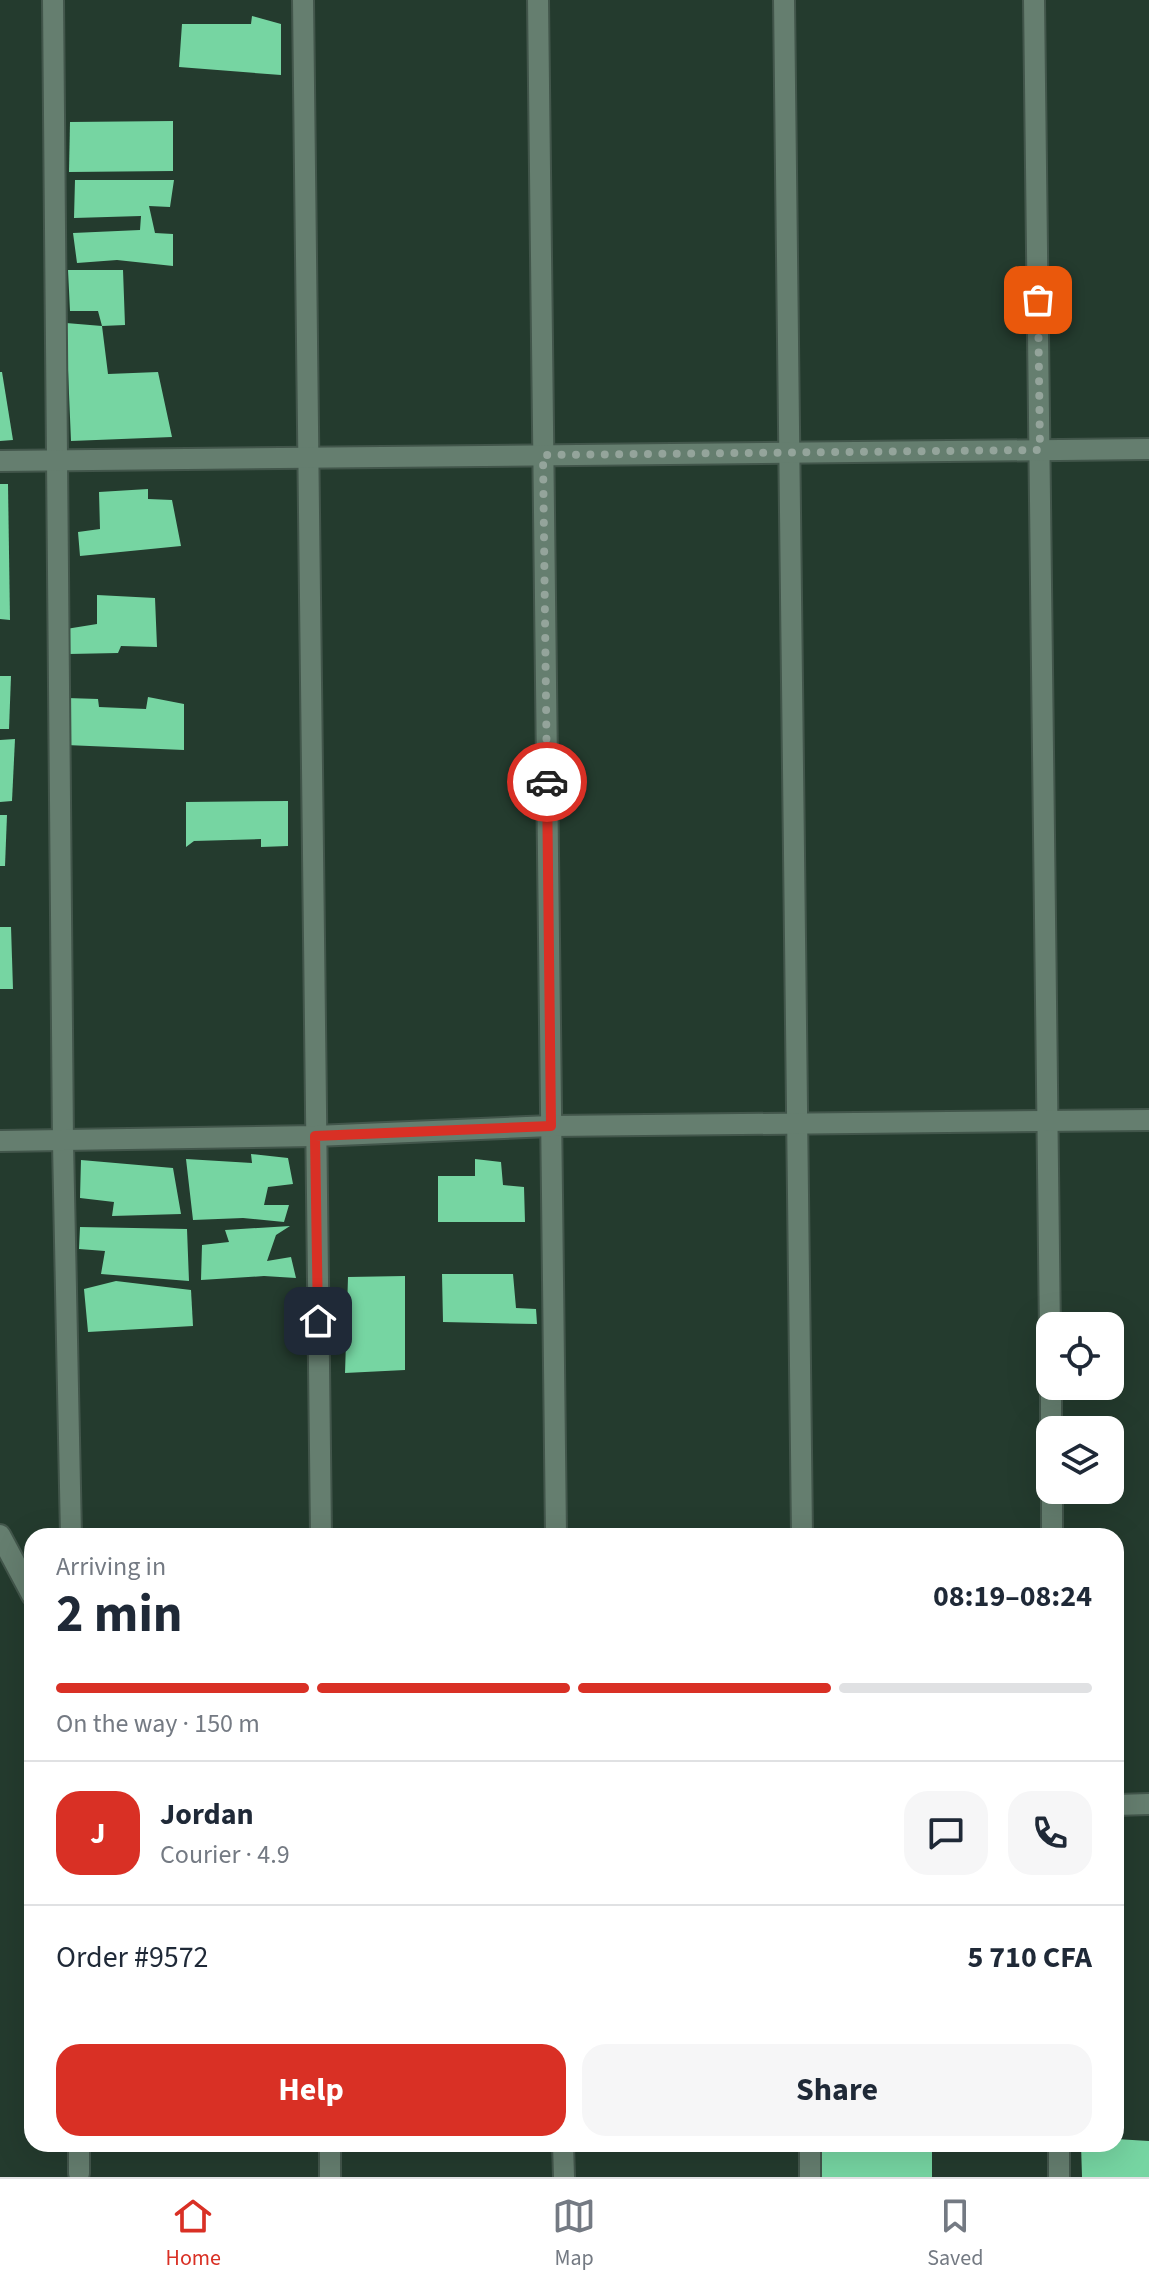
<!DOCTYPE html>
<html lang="en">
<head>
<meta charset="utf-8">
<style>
  :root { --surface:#fff; --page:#f6f6f7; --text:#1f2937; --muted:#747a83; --line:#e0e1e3; --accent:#d93025 }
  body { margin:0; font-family:"Source Sans 3",sans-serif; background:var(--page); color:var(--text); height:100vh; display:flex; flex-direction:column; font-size:30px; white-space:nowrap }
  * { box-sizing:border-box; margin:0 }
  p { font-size:26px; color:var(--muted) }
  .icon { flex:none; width:44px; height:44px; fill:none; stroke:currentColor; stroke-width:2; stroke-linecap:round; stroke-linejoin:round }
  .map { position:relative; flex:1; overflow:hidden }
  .panel { position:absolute; left:24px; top:1528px; width:1100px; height:624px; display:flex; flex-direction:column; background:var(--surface); border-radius:24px; box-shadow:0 8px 32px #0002 }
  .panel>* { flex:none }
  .buttons { position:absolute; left:1036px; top:1312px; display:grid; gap:16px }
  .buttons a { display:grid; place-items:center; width:88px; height:88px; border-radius:16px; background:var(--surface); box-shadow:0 8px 32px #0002; font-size:40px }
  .pin { position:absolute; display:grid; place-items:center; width:68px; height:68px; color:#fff; margin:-34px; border-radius:16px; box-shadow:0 4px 12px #0006 }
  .courier { position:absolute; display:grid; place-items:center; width:80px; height:80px; margin:-40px; border:6px solid #d93025; border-radius:50%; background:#fff; color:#222; box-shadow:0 2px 10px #0007 }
  .overview em { font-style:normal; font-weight:700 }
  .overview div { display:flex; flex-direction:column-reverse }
  .overview { display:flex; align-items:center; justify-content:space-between; height:136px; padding:0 32px }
  h1 { font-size:52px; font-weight:700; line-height:60px }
  .bar { display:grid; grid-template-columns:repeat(4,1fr); gap:12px 8px; align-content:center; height:96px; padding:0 32px }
  .bar i { height:10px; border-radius:6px; background:var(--line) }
  .bar .selected { background:var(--accent) }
  .bar p { grid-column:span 4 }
  .line { display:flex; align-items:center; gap:20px; padding:0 32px; border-top:2px solid var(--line) }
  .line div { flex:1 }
  .round { display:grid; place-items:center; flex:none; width:84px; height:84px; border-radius:24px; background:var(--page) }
  .cta { display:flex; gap:16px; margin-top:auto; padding:16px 32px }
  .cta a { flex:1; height:92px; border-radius:24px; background:var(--accent); color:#fff; font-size:32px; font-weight:700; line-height:92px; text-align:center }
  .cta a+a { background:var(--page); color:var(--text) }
  .tabs { display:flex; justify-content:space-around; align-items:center; height:112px; border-top:2px solid var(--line); background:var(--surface); font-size:22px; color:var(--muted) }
  .tabs a { display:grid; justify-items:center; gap:4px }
  .tabs .selected { color:var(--accent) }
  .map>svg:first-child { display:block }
  .building { fill:#76d5a2 }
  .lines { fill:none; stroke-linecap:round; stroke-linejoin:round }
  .minor-casing { stroke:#42564b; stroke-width:24 }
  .minor { stroke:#657e6f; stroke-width:20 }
  .done { stroke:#94a49b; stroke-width:8; stroke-dasharray:0 14.4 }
  .route { stroke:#d93025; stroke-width:10 }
</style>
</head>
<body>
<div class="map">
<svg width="1149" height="2177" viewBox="0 0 1149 2177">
  <rect width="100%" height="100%" fill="#243b2e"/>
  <g class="building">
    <path d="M252,16L281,24V75L179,67L182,24H251Z"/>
    <path d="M173,121V171L69,172L70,122Z"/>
    <path d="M75,180H174L170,207L149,206L155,233L173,234V266L117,260L77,263L73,233L140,230L141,216L74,218Z"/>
    <path d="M68,270H123L125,325L102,326L98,311H70Z"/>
    <path d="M66,323L102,326L108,374L158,372L172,437L71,441Z"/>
    <path d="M0,372H2L13,440L0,441Z"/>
    <path d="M0,484H8L10,620L0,619Z"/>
    <path d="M148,489V499L172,500L181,546L80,556L78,532L100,529L99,492Z"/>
    <path d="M97,595L155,598L157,647L121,646L118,653L69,654L66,629L97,624Z"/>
    <path d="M0,676H11L9,729H0Z"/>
    <path d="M148,697L184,704V750L66,745L67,698L98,699L99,707L146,709Z"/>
    <path d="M15,739L12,801L0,802V740Z"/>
    <path d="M288,801V846L261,847V839L194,841L186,847V802Z"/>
    <path d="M0,815H7L5,866H0Z"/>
    <path d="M0,927H11L13,989H0Z"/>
    <path d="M251,1154L288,1158L293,1184L268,1187L264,1205H289L284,1222L243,1218L193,1220L186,1159L252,1163Z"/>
    <path d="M475,1159L501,1162L503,1185L524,1187L525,1222H438V1176H475Z"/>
    <path d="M81,1160L173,1168L181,1214L112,1216L114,1202L80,1198Z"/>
    <path d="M290,1226L276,1235L267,1261L291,1257L296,1278L264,1276L201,1280L202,1245L229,1242L225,1230Z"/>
    <path d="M80,1227L187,1229L189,1281L101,1274L105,1251L79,1249Z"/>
    <path d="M442,1274H513L516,1308L536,1309L537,1324L443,1322Z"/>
    <path d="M405,1276V1370L345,1373L348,1277Z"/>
    <path d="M116,1281L191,1290L193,1326L88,1332L84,1289Z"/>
    <path d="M1116,2139L1149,2141V2177H1082L1081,2144H1116Z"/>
    <path d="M821,2144H932V2177H822Z"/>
  </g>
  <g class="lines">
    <defs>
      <g id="minor">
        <path d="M53,0L63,1143L71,1536"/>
        <path d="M303,0L321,1536"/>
        <path d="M538,0L556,1536"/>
        <path d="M784,0L802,1536"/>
        <path d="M1034,0L1050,1335"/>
        <path d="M0,461L1149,449"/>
        <path d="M0,1141L315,1136L551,1126L1149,1120"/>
        <path d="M1051,1386V1430"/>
        <path d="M1052,1490V1536"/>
        <path d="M0,1535L32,1595"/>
        <path d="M1116,1805L1149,1804"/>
        <path d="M79,2144V2173"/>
        <path d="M330,2144V2177"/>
        <path d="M563,2144L564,2177"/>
        <path d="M810,2144V2177"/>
        <path d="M1059,2144V2177"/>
      </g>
    </defs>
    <use href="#minor" class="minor-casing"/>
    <use href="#minor" class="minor"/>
  </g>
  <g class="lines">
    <path class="done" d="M547,782L543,455L1040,450L1038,300"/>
    <path class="route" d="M318,1321L315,1136L551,1126L547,782"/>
  </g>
</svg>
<div class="buttons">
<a><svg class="icon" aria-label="locate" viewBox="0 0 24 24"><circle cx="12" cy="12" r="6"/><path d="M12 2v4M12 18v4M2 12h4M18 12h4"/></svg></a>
<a><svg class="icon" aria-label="layers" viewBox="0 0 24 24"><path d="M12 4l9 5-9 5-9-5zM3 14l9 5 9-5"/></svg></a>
</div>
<div class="pin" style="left:1038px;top:300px;background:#ea580c"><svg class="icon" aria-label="bag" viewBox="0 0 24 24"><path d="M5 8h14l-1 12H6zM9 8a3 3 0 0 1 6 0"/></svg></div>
<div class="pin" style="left:318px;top:1321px;background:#1f2937"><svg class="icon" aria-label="home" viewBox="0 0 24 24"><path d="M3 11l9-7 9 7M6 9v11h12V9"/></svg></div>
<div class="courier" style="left:547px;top:782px"><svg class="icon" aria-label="car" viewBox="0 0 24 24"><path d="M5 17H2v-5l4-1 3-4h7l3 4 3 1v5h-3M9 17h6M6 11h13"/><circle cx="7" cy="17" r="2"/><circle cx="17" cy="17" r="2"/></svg></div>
<section class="panel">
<div class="overview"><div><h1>2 min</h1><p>Arriving in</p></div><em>08:19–08:24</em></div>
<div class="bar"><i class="selected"></i><i class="selected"></i><i class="selected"></i><i></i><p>On the way · 150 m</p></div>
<div class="line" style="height:144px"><b class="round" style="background:var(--accent);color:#fff">J</b><div><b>Jordan</b><p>Courier · 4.9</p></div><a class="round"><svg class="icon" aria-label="chat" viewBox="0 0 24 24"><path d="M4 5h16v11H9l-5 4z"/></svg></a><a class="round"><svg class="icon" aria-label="phone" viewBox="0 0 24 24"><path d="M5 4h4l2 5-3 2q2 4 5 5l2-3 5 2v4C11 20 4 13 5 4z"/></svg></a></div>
<div class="line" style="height:104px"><div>Order #9572</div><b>5 710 CFA</b></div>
<div class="cta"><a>Help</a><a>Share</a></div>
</section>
</div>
<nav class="tabs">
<a class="selected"><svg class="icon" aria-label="home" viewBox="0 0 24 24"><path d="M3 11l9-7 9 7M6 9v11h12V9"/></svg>Home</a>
<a><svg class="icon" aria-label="map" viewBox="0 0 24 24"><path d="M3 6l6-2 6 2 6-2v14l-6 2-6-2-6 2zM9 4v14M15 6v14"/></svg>Map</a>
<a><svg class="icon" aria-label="saved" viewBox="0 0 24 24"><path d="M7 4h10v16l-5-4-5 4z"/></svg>Saved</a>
</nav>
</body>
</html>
